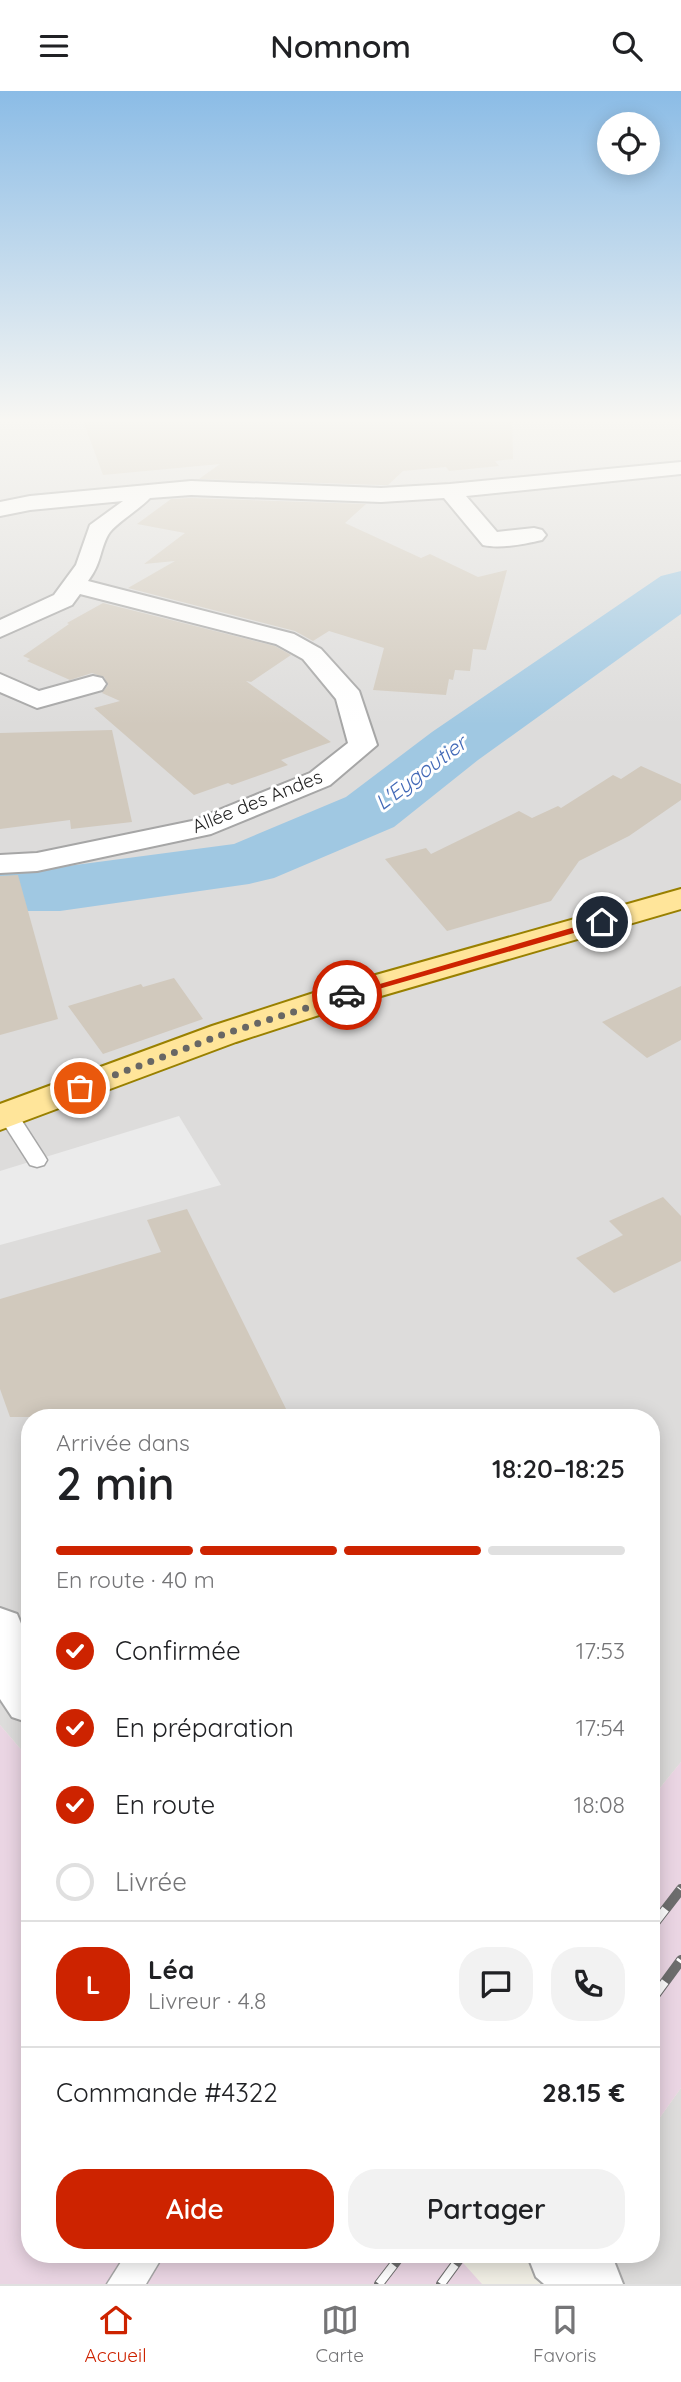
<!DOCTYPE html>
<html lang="fr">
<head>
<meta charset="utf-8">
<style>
  :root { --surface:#fff; --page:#f2f2f2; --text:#202124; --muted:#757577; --line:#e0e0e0; --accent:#cd2300 }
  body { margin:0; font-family:Quicksand,sans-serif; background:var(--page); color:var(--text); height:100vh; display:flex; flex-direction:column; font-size:26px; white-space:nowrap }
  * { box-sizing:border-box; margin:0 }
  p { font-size:23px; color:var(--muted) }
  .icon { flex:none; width:38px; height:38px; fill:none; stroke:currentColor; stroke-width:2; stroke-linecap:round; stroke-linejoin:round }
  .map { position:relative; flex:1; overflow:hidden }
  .side { position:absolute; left:21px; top:1318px; width:639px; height:854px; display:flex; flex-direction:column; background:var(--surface); border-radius:28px; box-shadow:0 4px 18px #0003 }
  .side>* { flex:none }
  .buttons { position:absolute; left:597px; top:21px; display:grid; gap:14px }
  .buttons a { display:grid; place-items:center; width:63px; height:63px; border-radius:50%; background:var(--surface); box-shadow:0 4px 18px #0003; font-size:35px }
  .pin { position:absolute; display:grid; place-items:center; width:60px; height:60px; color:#fff; margin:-30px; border:4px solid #fff; border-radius:50%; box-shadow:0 2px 7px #0007 }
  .courier { position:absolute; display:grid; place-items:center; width:70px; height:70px; margin:-35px; border:5px solid #cd2300; border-radius:50%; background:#fff; color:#222; box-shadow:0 2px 9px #0007 }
  .summary em { font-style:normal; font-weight:600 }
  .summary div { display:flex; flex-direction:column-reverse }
  .summary { display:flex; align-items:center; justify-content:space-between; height:119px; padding:0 35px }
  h1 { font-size:46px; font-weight:600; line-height:52px }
  .bar { display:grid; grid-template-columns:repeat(4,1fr); gap:10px 7px; align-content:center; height:84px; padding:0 35px }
  .bar i { height:9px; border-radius:5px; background:var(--line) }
  .bar .current { background:var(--accent) }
  .bar p { grid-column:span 4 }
  .line { display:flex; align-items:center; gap:18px; padding:0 35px; border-top:2px solid var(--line) }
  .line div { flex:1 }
  .round { display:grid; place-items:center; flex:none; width:74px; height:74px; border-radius:28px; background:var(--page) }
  ol { padding:0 35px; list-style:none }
  li { display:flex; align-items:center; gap:21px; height:77px }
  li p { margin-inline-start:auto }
  li .icon { padding:7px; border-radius:50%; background:var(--accent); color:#fff; stroke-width:4 }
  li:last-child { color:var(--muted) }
  li i { width:38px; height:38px; border:4px solid var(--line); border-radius:50% }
  .cta { display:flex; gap:14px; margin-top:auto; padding:14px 35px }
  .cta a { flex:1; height:80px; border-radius:28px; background:var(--accent); color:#fff; font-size:28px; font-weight:600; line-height:80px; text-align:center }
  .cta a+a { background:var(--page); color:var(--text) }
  header { display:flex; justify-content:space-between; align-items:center; height:91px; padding:0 35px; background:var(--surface); font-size:32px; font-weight:600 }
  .menu { display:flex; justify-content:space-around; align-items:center; height:98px; border-top:2px solid var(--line); background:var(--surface); font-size:19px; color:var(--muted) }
  .menu a { display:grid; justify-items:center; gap:4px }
  .menu .current { color:var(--accent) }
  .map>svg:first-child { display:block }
  .residential { fill:#dddcdb }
  .industrial { fill:#ead5e3 }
  .parking { fill:#ebebeb }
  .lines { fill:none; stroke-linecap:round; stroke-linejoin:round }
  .river { fill:#a0c8e2; fill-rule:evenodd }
  .building { fill:#d1c9bd }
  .service-casing { stroke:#a6a6a6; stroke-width:3 }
  .minor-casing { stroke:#a6a6a6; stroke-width:4 }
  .primary-casing { stroke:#998000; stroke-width:4 }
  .service { fill:#fff; fill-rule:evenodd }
  .minor { fill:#fff; fill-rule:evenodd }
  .primary { fill:#ffe59a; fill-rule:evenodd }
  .rail-casing { stroke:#6d6d6d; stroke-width:10 }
  .rail { stroke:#fff; stroke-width:8; stroke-dasharray:24; stroke-linecap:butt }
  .route { fill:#cd2300 }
  .done { stroke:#686764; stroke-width:7; stroke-dasharray:0 12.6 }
  .labels { text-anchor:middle; stroke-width:6; stroke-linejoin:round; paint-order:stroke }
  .far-street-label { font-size:19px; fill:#1f1f1f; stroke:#fff }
  .far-water-label { font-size:21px; font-style:italic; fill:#4269b7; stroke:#fff }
</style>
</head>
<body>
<header><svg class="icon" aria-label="menu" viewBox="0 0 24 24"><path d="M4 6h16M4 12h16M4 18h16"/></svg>Nomnom<svg class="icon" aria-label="search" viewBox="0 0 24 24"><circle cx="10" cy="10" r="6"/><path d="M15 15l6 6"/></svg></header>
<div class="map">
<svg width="681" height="2193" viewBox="0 0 681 2193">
  <rect width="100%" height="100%" fill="#f0eee4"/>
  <g class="residential">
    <path d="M0,327H681V1671L651,1708V1326H30V1669L0,1634Z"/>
    <path d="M681,1997V2193H540L562,2163H651V2039Z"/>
  </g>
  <g class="industrial">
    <path d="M0,1634L30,1669V2163H455L482,2193H0Z"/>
    <path d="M681,1671V1997L651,2039V1708Z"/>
  </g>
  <path class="parking" d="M179,1025L221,1094L0,1154V1080Z"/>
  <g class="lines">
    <path class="river" d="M681,480V523L478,669L394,736L274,787L249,793L60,820H0V776H60L234,753L346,706L432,641L661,485Z"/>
  </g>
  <g class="building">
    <path d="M82,327H512L513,368L495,370L499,375L449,380L446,376L403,380L388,394H381L199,388L220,373L103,384Z"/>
    <path d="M191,407L366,413L345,432L421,467L430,463L478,486L507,479L486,559L473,558L470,580L455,579L453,589L449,588L446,604L373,599L384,557L329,540L313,550L295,540L128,497L175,470L144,473L185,442L137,433L171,408Z"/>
    <path d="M103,512L275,555L291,564L251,591L246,590L331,651L281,669L288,674L232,694L228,692L194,704L94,617L120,610L102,602L108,594L104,586L92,582L70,589L27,570L30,568L23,565L69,533L67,532Z"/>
    <path d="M112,639L132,731L71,738L70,729L0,738V642Z"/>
    <path d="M641,675L681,693V709L629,745L579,770L551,810L447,840L385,768L426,757L431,763L519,720L532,727L558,715L561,717L613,684L621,688Z"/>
    <path d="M18,784L58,928L0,944V785Z"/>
    <path d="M174,887L203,928L103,963L68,915L141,893L143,896Z"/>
    <path d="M681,895V949L647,967L602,931Z"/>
    <path d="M663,1106L681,1125V1170L614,1202L576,1167L623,1144L609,1130Z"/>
    <path d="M187,1118L290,1326H10L0,1298V1208L161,1161L147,1129Z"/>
  </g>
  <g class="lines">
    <defs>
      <g id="service">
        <path d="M8,1017L15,1019L44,1064L47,1069L44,1074L37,1076L30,1074L0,1027L1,1019Z"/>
        <path d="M126,2163H164L146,2193H107Z"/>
      </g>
      <g id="minor">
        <path d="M681,371V383L466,405L497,441L534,437L542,439L546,444L542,449C525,453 500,458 483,454L444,407L381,411L191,404L150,407C140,418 113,434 108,444C99,461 102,471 88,490L294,543L321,558L359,600L377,654L330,694L211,743L37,780L0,782V764L37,762L192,730L310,682L348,652L336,608L303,568L276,553L80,503L72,514L0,546V529L54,504L76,474L90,434L123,410L30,419L0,425V411L30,405L191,390L381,397L450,393Z"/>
        <path d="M0,583L39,600L93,585L102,587L106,593L102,599L37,617L0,601Z"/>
        <path d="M0,1517L17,1523L30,1554V1632L12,1626L0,1608Z"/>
        <path d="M527,2163H606L614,2170L623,2193H544L536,2186Z"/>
      </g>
      <path id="primary" d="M681,798V818L350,914L236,951L0,1039V1013L212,935L326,898Z"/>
    </defs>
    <use href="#service" class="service-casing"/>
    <use href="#minor" class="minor-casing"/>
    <use href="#primary" class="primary-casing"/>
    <use href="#service" class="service"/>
    <use href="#minor" class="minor"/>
    <use href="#primary" class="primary"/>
    <defs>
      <g id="rail">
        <path d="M651,1837L681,1798"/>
        <path d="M651,1910L681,1869"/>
        <path d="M379,2193L402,2163"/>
        <path d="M441,2193L463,2163"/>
      </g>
    </defs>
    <use href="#rail" class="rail-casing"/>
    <use href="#rail" class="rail"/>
  </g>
  <linearGradient id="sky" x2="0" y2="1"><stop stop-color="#8bbce6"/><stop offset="0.52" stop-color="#f8f7f3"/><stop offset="1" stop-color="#f8f7f3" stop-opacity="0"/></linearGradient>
  <rect width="681" height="634" fill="url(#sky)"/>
  <path class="route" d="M602,828L605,829V833L351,906L342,904Z"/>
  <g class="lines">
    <path class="done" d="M80,997L224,943L347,904"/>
  </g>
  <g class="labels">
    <g class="far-street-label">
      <text transform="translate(257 710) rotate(-22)" y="7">Allée des Andes</text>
    </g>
    <g class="far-water-label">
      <text transform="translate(421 682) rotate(-37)" y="7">L'Eygoutier</text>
    </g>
  </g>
</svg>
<div class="buttons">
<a><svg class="icon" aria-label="locate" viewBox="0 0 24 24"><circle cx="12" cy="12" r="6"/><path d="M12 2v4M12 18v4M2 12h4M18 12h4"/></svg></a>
</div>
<div class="pin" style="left:80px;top:997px;background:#ea580c"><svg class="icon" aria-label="bag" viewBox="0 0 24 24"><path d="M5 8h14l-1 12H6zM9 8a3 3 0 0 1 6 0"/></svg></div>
<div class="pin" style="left:602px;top:831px;background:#1f2937"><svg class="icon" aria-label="home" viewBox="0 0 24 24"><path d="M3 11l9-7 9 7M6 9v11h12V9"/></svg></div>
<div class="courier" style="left:347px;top:904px"><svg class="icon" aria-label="car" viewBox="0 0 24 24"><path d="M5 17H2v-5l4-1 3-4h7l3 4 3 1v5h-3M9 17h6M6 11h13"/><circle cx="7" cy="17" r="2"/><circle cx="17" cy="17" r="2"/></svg></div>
<section class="side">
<div class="summary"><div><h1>2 min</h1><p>Arrivée dans</p></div><em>18:20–18:25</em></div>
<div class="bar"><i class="current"></i><i class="current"></i><i class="current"></i><i></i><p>En route · 40 m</p></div>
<ol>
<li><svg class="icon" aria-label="check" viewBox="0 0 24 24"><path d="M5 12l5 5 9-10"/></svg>Confirmée<p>17:53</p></li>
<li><svg class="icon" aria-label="check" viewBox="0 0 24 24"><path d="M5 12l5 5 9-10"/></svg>En préparation<p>17:54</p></li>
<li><svg class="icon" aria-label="check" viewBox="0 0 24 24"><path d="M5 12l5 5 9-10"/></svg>En route<p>18:08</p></li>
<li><i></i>Livrée</li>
</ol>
<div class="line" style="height:126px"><b class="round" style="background:var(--accent);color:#fff">L</b><div><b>Léa</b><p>Livreur · 4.8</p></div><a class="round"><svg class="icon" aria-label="chat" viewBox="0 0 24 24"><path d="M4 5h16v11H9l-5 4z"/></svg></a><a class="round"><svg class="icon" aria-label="phone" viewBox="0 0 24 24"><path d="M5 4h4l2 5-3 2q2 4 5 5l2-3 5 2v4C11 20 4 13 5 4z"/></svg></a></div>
<div class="line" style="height:91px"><div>Commande #4322</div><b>28.15 €</b></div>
<div class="cta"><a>Aide</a><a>Partager</a></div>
</section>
</div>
<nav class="menu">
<a class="current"><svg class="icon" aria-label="home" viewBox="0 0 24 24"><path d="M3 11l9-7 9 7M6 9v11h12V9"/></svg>Accueil</a>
<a><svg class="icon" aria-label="map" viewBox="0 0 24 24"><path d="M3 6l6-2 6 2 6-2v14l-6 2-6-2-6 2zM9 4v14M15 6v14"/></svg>Carte</a>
<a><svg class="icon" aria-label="saved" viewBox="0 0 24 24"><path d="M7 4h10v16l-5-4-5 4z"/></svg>Favoris</a>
</nav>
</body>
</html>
